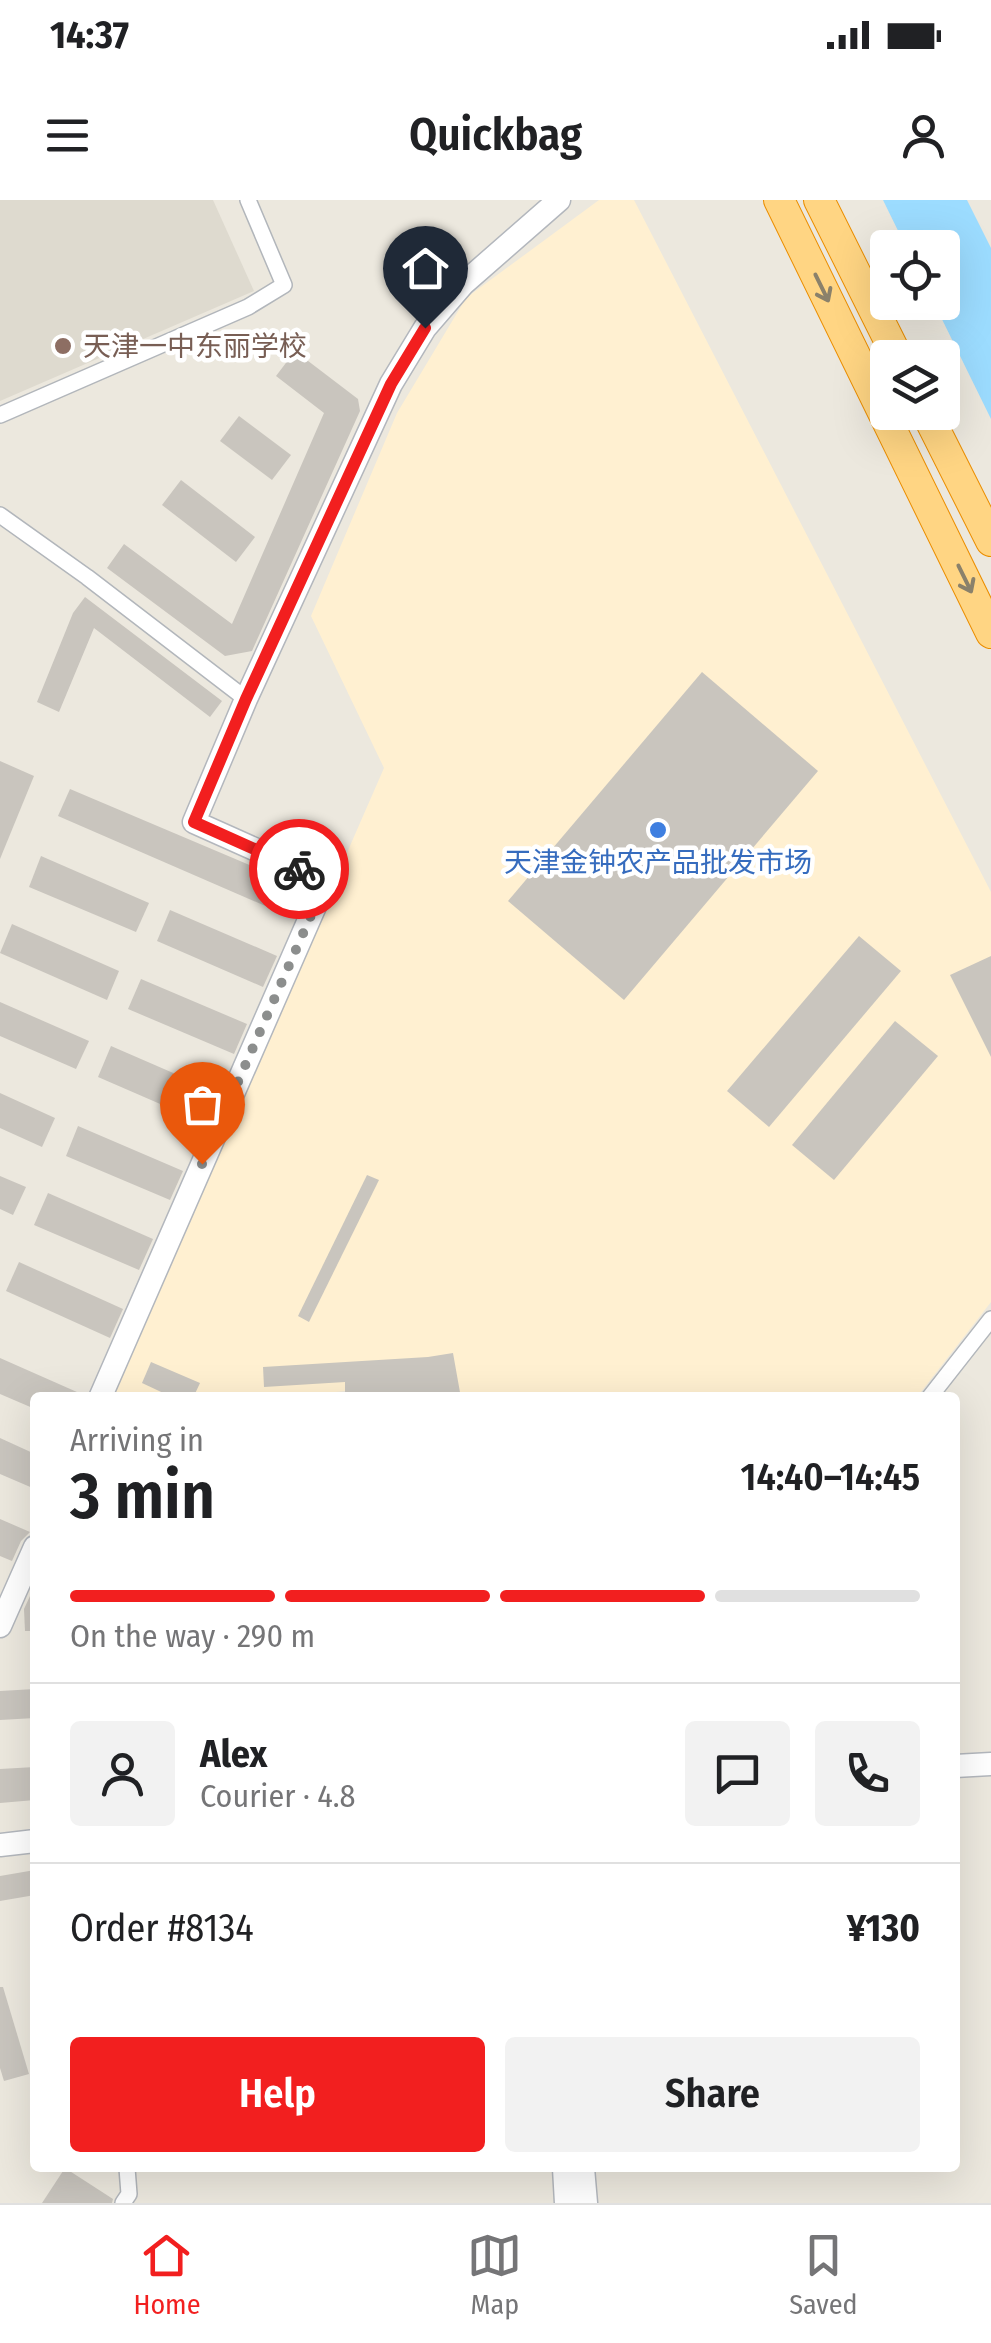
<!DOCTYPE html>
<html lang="en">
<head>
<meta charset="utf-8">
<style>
  :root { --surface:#fff; --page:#f2f2f2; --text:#202124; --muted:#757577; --line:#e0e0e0; --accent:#f21f1f }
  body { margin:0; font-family:"Fira Sans Condensed","Noto Sans SC",sans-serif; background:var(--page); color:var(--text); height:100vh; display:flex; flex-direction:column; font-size:38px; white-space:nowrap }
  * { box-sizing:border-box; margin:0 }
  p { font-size:32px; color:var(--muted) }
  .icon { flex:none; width:55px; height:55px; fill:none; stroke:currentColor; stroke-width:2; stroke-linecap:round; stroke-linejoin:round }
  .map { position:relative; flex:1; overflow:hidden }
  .details { position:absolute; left:30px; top:1192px; width:930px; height:780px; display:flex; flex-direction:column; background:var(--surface); border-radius:10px; box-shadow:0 10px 40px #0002 }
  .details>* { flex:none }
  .fabs { position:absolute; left:870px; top:30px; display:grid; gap:20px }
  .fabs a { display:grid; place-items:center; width:90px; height:90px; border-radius:10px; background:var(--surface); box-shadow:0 10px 40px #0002; font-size:50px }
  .pin { position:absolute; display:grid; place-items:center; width:85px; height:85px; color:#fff; margin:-102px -42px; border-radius:50% 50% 50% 0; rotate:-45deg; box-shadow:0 0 10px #0007 }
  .pin .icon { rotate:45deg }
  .courier { position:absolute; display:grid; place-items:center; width:100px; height:100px; margin:-50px; border:8px solid #f21f1f; border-radius:50%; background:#fff; color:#222; box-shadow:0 2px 12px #0007 }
  .headline em { font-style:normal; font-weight:600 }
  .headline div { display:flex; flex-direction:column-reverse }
  .headline { display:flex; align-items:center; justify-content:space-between; height:170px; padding:0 40px }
  h1 { font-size:65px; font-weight:600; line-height:75px }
  .bar { display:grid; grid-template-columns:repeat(4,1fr); gap:15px 10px; align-content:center; height:120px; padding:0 40px }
  .bar i { height:12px; border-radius:8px; background:var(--line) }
  .bar .selected { background:var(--accent) }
  .bar p { grid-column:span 4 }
  .line { display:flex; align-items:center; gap:25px; padding:0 40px; border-top:2px solid var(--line) }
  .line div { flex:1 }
  .round { display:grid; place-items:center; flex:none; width:105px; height:105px; border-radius:10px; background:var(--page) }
  .action { display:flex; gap:20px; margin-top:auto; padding:20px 40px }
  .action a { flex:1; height:115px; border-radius:10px; background:var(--accent); color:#fff; font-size:40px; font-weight:600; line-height:115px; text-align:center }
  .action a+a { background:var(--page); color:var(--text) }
  .status { display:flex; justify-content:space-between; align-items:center; height:70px; padding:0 50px; background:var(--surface); direction:ltr }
  .status svg { height:28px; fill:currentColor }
  header { display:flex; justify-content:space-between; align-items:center; height:130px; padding:0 40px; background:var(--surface); font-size:45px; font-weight:600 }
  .menu { display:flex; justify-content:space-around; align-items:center; height:140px; border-top:2px solid var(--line); background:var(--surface); font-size:28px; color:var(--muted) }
  .menu a { display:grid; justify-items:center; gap:5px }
  .menu .selected { color:var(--accent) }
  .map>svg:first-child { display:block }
  .commercial { fill:#fff0d1 }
  .education { fill:#dedacf }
  .water { fill:#9cdcff }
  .building { fill:#c9c5be }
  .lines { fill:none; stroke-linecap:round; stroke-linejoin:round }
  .street-casing { stroke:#b2b6bb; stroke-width:18 }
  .secondary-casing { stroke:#b3b7bd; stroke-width:25 }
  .highway-casing { stroke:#eb8e00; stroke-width:32 }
  .street { stroke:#fff; stroke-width:15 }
  .secondary { stroke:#fff; stroke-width:22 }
  .highway { stroke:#ffd583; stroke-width:30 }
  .oneway { stroke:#8a816b }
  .done { stroke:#8c8e8d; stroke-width:10; stroke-dasharray:0 18 }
  .route { stroke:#f21f1f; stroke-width:12 }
  .education-dot { fill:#8d6e63; stroke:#fff; stroke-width:4 }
  .shop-dot { fill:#3f7fe0; stroke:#fff; stroke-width:4 }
  .labels { text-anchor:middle; stroke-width:9; stroke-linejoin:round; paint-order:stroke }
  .education-label { font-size:28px; fill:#785e54; stroke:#fff; text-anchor:start }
  .shop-label { font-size:28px; fill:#366cbe; stroke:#fff }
</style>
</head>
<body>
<div class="status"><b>14:37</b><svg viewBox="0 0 49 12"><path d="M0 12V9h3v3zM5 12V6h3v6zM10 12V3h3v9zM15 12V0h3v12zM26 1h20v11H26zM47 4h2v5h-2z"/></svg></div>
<header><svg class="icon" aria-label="menu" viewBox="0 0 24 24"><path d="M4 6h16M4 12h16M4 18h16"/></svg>Quickbag<svg class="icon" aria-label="person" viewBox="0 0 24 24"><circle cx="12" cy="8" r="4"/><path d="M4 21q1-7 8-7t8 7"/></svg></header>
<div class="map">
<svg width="991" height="2003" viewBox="0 0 991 2003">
  <rect width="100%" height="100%" fill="#ece8de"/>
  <path class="commercial" d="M599,0H634L991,692V1102L917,1197L427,1198L424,1184L269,1198H109L384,568L311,416L397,213L466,98Z"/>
  <path class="education" d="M0,0H213L254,91L0,201Z"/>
  <path class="water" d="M883,0H967L991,48V219L934,103L942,102V48L906,47Z"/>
  <g class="building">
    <path d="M295,151L358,199L360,211L252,451L225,456L107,368L124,344L232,424L324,213L276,176Z"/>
    <path d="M239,216L291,255L272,280L220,241Z"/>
    <path d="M181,280L255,337L236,362L162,305Z"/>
    <path d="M85,397L222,501L210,517L94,428L59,512L37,502L73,413Z"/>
    <path d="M702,472L818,571L624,800L508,701Z"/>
    <path d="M0,561L34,576L0,659Z"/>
    <path d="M70,589L306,689L293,718L58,616Z"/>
    <path d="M41,656L149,703L136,732L29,687Z"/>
    <path d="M170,710L277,756L263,787L157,741Z"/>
    <path d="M12,724L119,771L107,800L0,753Z"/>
    <path d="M859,736L901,771L769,927L727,891Z"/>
    <path d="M991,756V857L950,775Z"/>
    <path d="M141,779L247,824L234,854L128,809Z"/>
    <path d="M0,802L89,841L76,869L0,836Z"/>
    <path d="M895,821L938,856L834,980L792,945Z"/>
    <path d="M111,846L217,892L204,923L98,877Z"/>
    <path d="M0,893L55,918L42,947L0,928Z"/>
    <path d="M78,926L183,971L170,1000L66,956Z"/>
    <path d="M367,975L379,980L309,1122L298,1116Z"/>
    <path d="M0,976L26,987L13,1015L0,1009Z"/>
    <path d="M48,993L153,1039L139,1070L34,1025Z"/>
    <path d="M19,1062L123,1109L110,1138L6,1091Z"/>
    <path d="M453,1153L461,1198H345V1182L264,1187L263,1167L428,1157Z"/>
    <path d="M0,1158L86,1196L85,1198H35V1209L0,1194Z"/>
    <path d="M151,1162L200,1183L193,1198H174L142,1183Z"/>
    <path d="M0,1238L35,1254V1289L0,1274Z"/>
    <path d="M0,1319L30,1332L21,1341L12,1361L0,1356Z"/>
    <path d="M30,1396H35V1431H25L24,1409Z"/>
    <path d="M35,1489V1518L0,1520V1491Z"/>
    <path d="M35,1567V1600L0,1603V1569Z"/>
    <path d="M35,1670V1695L0,1701V1676Z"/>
    <path d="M0,1787H3L29,1874L4,1881L0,1868Z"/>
    <path d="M65,1968L113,1999L112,2003H42Z"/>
  </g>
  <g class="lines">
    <defs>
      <g id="street">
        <path d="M0,215L248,107L284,85L248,0"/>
        <path d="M0,315L87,377L246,499"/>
        <path d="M929,1198L991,1119"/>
        <path d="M123,2003L129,1994L127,1968"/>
      </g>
      <g id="secondary">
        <path d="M100,1198L326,681L194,622L246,499L391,184L425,128L463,84L559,0"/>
        <path d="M0,1426L35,1347"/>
        <path d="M955,1566L991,1564"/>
        <path d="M0,1645L35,1641"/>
        <path d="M564,1968L566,2003"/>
        <path d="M583,1968L586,2003"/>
      </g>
      <g id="highway">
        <path d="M779,0L991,433"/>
        <path d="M819,0L898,158"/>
        <path d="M926,212L991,341"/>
      </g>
    </defs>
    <use href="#street" class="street-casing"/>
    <use href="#secondary" class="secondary-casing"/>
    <use href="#highway" class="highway-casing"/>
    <use href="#street" class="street"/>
    <use href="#secondary" class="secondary"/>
    <use href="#highway" class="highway"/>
  </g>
  <defs><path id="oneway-shaft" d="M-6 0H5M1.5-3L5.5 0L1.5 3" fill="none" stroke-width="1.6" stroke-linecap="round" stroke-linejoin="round" transform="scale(2.5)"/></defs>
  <g class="oneway">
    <use href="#oneway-shaft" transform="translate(822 88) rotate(64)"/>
    <use href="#oneway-shaft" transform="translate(965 379) rotate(64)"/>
  </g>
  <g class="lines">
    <path class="done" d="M202,964L326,681L299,669"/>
    <path class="route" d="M299,669L194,622L246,499L391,184L425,128"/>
  </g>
  <circle class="education-dot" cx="63" cy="146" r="10"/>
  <circle class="shop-dot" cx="658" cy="630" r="10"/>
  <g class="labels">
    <g class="education-label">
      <text x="83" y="156">天津一中东丽学校</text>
    </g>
    <g class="shop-label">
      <text x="658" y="672">天津金钟农产品批发市场</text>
    </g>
  </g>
</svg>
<div class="fabs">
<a><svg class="icon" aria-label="locate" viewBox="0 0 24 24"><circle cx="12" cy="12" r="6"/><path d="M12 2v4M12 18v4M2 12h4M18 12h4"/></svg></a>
<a><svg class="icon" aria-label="layers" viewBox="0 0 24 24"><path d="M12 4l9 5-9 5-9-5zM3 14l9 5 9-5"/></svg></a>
</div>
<div class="pin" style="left:202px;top:964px;background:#ea580c"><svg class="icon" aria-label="bag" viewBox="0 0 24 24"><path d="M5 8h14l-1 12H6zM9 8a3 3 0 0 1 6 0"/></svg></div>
<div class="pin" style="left:425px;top:128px;background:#1f2937"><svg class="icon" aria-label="home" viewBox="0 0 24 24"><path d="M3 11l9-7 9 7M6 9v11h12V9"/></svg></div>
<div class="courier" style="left:299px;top:669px"><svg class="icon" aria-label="bike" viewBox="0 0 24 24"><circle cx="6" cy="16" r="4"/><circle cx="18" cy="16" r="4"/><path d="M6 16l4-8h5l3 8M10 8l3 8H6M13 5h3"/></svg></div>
<section class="details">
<div class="headline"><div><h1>3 min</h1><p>Arriving in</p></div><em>14:40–14:45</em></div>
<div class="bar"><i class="selected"></i><i class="selected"></i><i class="selected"></i><i></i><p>On the way · 290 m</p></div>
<div class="line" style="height:180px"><a class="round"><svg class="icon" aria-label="person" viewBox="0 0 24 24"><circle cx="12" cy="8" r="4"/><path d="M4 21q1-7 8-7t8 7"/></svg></a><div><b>Alex</b><p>Courier · 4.8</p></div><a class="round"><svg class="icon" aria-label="chat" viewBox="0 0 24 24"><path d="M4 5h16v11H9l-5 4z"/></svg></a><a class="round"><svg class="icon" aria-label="phone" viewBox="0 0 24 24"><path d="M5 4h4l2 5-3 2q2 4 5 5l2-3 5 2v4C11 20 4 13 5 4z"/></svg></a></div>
<div class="line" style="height:130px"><div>Order #8134</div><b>¥130</b></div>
<div class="action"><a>Help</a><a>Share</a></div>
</section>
</div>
<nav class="menu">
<a class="selected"><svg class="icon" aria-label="home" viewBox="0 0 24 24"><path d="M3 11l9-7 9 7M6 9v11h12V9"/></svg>Home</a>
<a><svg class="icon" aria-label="map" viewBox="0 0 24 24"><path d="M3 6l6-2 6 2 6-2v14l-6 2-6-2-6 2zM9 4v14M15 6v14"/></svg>Map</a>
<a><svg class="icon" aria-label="saved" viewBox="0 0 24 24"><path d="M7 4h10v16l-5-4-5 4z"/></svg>Saved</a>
</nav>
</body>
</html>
